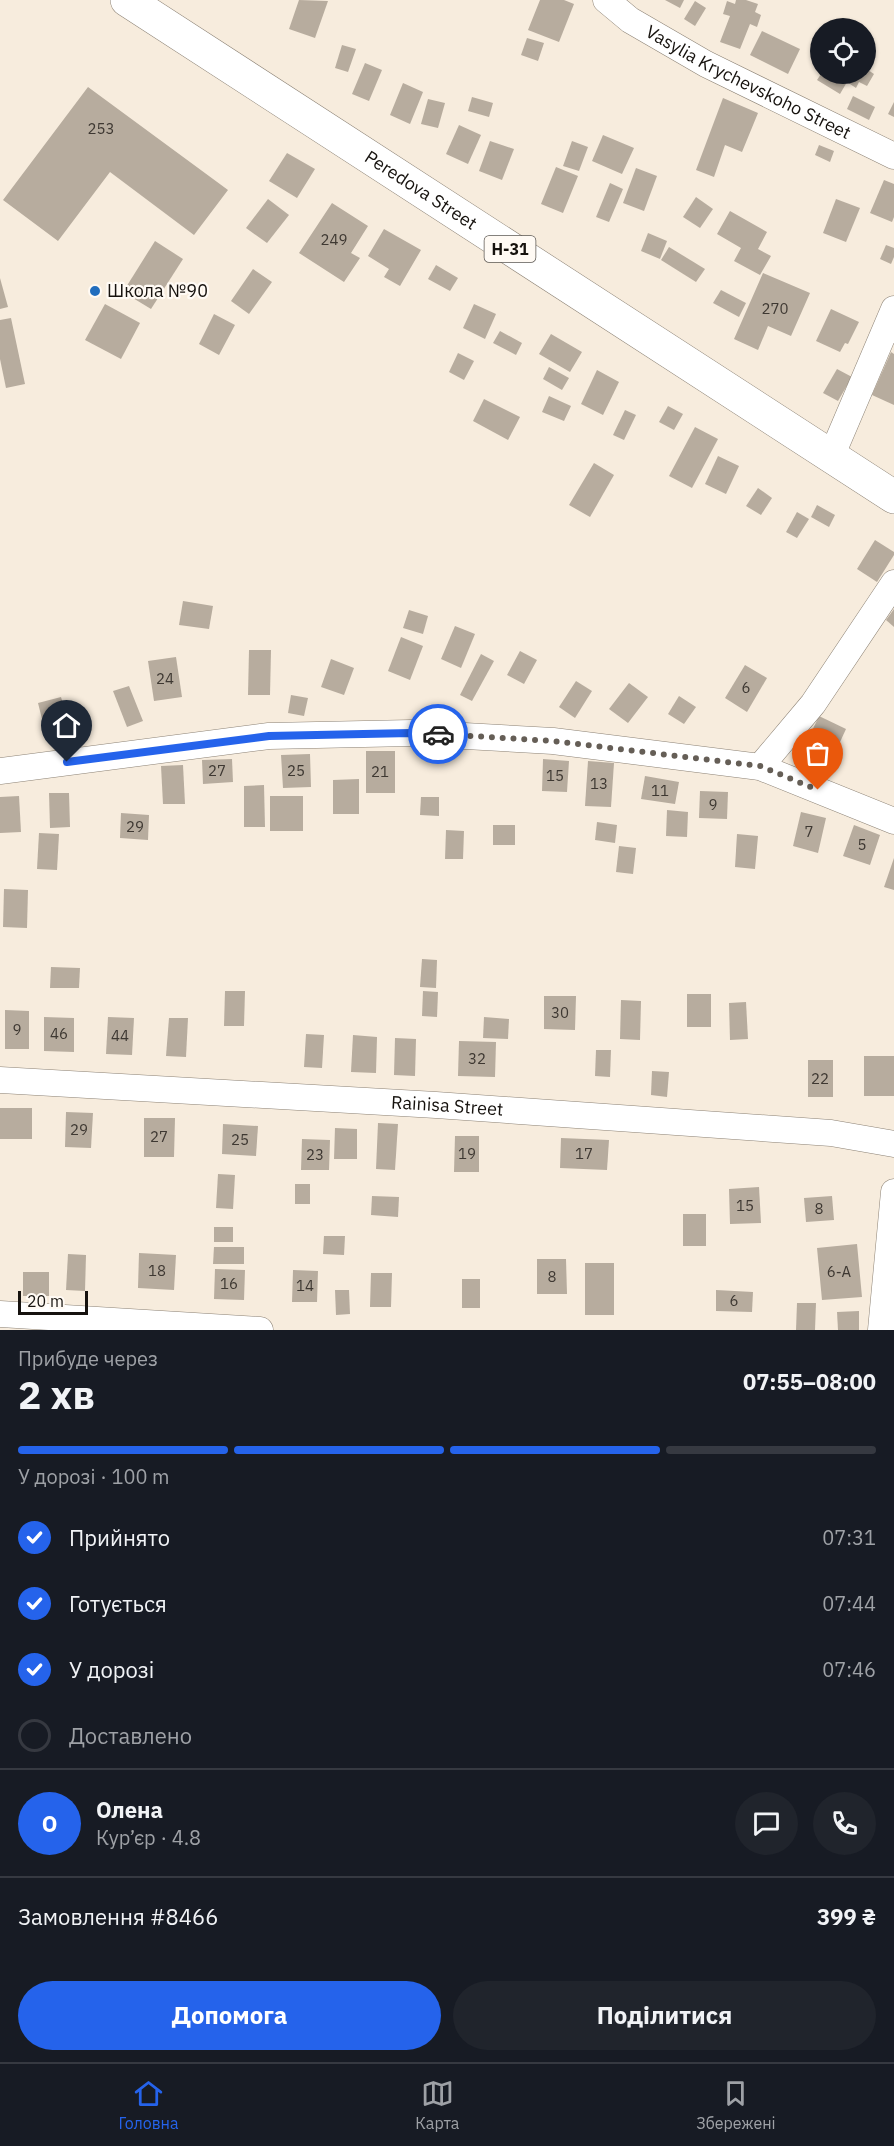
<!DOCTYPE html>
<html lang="uk">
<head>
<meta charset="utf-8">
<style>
  :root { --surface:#171b24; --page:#20242c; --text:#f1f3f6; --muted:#9ea1a6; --line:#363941; --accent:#2563eb }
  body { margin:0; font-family:"IBM Plex Sans",sans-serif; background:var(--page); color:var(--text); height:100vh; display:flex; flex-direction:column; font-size:22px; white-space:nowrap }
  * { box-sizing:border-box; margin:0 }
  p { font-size:20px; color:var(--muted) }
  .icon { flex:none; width:33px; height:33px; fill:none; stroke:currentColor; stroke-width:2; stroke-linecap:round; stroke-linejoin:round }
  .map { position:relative; height:1330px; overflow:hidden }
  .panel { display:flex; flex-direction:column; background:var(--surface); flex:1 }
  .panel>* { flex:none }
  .fabs { position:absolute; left:810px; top:18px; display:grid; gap:12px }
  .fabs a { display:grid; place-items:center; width:66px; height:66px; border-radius:50%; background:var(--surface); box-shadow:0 2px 4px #0004; font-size:30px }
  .scale { position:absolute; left:18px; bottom:15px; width:70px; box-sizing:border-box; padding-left:6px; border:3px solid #16120e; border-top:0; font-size:16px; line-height:21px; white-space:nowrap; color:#16120e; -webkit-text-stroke:4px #fffaf4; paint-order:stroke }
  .pin { position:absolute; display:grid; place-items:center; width:51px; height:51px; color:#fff; margin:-62px -26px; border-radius:50% 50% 50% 0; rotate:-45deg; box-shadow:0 0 6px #0007 }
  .pin .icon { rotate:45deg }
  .courier { position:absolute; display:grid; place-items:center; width:60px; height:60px; margin:-30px; border:4px solid #2563eb; border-radius:50%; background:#fff; color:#222; box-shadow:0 2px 8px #0007 }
  .summary em { font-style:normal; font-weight:700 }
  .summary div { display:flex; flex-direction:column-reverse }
  .summary { display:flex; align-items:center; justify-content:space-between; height:102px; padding:0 18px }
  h1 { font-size:39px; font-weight:700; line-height:45px }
  .bar { display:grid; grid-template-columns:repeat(4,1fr); gap:9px 6px; align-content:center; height:72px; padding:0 18px }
  .bar i { height:8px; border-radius:4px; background:var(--line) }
  .bar .current { background:var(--accent) }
  .bar p { grid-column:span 4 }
  .line { display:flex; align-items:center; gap:15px; padding:0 18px; border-top:2px solid var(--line) }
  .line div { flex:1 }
  .round { display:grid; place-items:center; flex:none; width:63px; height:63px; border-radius:32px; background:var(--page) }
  ol { padding:0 18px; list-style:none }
  li { display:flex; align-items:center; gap:18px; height:66px }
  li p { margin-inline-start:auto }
  li .icon { padding:6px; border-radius:50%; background:var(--accent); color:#fff; stroke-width:4 }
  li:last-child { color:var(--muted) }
  li i { width:33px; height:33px; border:3px solid var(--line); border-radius:50% }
  .button { display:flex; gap:12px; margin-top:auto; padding:12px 18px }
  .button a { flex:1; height:69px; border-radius:36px; background:var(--accent); color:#fff; font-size:24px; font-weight:700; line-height:69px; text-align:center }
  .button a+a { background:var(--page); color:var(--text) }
  .tab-bar { display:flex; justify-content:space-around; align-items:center; height:84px; border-top:2px solid var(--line); background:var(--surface); font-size:16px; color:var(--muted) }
  .tab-bar a { display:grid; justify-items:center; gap:3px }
  .tab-bar .current { color:var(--accent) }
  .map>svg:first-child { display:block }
  .building { fill:#b7ac9e }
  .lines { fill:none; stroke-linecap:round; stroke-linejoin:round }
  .minor-casing { stroke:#8c8275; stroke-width:27 }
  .major-casing { stroke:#8c8275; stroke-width:34 }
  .minor { stroke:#fff; stroke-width:26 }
  .major { stroke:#fff; stroke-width:33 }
  .done { stroke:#655e56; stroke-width:6; stroke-dasharray:0 10.8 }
  .route { stroke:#2563eb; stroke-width:8 }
  .poi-dot { fill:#216dbd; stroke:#fffaf4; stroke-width:2 }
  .labels { text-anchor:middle; stroke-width:4.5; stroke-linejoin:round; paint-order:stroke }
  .number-label { font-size:15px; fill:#3e3832 }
  .shield { fill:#fffaf4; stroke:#5c5853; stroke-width:1.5 }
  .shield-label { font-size:16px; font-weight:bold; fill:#16120e }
  .street-label { font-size:18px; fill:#16120e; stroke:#fffaf4 }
  .poi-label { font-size:18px; fill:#16120e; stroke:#fffaf4; text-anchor:start }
</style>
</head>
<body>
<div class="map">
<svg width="894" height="1330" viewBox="0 0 894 1330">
  <rect width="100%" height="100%" fill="#f7ecdd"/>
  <g class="building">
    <path d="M299,0L328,1L315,38L289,29Z"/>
    <path d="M540,0H564L574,4L559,42L528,30Z"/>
    <path d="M665,0H684L680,8Z"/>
    <path d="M736,0H746L758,4L755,12L761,15L757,27L750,24L740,49L720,42L730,16L723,14L727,1L735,4Z"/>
    <path d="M695,1L706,8L695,26L684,19Z"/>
    <path d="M762,31L800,49L788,74L750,55Z"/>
    <path d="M527,38L544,43L538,61L521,55Z"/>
    <path d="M342,45L356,49L348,72L335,68Z"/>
    <path d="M866,55L874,60L868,70L874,74L867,86L859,82L856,88L847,82L840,94L817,80L821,74H866Z"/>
    <path d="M365,63L382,70L369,101L352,94Z"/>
    <path d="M403,83L423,92L410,124L390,115Z"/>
    <path d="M88,87L228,190L194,235L110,172L58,241L3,200Z"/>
    <path d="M853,96L875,107L869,120L847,109Z"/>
    <path d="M472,97L493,103L489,117L468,111Z"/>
    <path d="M723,98L758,113L742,152L725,145L714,177L696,170Z"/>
    <path d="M428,99L445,103L438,128L421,124Z"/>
    <path d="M894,102V117L888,114Z"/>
    <path d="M459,125L481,135L468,164L446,154Z"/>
    <path d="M603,135L634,148L622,174L592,161Z"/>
    <path d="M490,141L514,149L502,180L479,171Z"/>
    <path d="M572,141L588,147L579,171L563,166Z"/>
    <path d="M819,145L834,151L830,162L815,155Z"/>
    <path d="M287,153L315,169L297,198L269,181Z"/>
    <path d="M556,167L578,176L563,213L541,204Z"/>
    <path d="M636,168L657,176L644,211L623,203Z"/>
    <path d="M884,180L894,184V217L892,222L870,213Z"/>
    <path d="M610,183L623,189L609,222L596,217Z"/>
    <path d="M696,197L713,209L700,228L683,217Z"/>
    <path d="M268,199L289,215L267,243L246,228Z"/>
    <path d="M836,199L860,208L846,242L823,233Z"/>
    <path d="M332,203L368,226L351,253L360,258L344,282L299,253Z"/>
    <path d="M730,211L767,232L758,249L771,256L760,275L734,261L741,248L717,234Z"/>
    <path d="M384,229L421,250L400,286L384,277L389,269L368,256Z"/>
    <path d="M648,233L667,241L660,259L641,251Z"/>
    <path d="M155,241L183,259L151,309L123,292Z"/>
    <path d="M886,245L894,248V257L891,264L880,259Z"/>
    <path d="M669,247L705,269L696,282L661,260Z"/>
    <path d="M436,265L458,278L450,291L428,279Z"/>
    <path d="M253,269L272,282L249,314L231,301Z"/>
    <path d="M763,273L810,293L791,336L768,326L758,350L734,339Z"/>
    <path d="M0,278L8,307L0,309Z"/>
    <path d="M721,290L746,303L739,317L713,303Z"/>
    <path d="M105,304L140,323L121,359L85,340Z"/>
    <path d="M474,304L496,314L485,339L463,328Z"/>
    <path d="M831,309L859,322L848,344L845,343L840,352L816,341Z"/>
    <path d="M214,314L235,325L219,355L199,344Z"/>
    <path d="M11,318L25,384L6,388L0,359V320Z"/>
    <path d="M500,331L522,343L516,355L493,343Z"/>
    <path d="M551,334L582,352L570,372L539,354Z"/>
    <path d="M891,352L894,354V405L872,395Z"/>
    <path d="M458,353L474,361L464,380L449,372Z"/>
    <path d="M549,367L569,378L562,390L543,379Z"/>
    <path d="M837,369L852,377L838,401L823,393Z"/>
    <path d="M597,370L619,382L603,415L581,404Z"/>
    <path d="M549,396L571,406L564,421L542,412Z"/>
    <path d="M484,399L520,417L508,440L473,421Z"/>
    <path d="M668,406L683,414L674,430L659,422Z"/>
    <path d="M625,410L636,415L624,440L613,435Z"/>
    <path d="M695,427L718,439L692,488L669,476Z"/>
    <path d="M718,456L739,466L726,494L705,484Z"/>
    <path d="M594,463L614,475L590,517L569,505Z"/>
    <path d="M758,488L772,498L761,515L746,506Z"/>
    <path d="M817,505L835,515L829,527L811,517Z"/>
    <path d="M797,512L809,519L797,538L786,532Z"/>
    <path d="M875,540L894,552V555L877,582L857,569Z"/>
    <path d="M183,601L213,606L209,629L179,625Z"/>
    <path d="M894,609V627L886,620Z"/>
    <path d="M409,610L428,616L423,634L403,628Z"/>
    <path d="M455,626L475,634L461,668L441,659Z"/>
    <path d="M401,637L423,646L410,680L388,671Z"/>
    <path d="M249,650H271L270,695H248Z"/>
    <path d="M520,651L537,660L524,684L507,675Z"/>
    <path d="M481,654L494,661L472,701L460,695Z"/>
    <path d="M176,657L182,697L154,701L148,661Z"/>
    <path d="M331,659L354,668L344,695L321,687Z"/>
    <path d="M745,665L767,678L747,712L725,698Z"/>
    <path d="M576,681L592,691L575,718L559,707Z"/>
    <path d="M629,683L648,697L628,723L609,709Z"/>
    <path d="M129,686L143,721L127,727L113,691Z"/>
    <path d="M291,695L308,698L304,716L288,713Z"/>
    <path d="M679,696L696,707L684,724L668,714Z"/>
    <path d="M61,697L69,725L45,731L38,703Z"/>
    <path d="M819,716L846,729L830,764L802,752Z"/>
    <rect x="366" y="751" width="29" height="42"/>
    <path d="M310,754L311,787L283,788L281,755Z"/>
    <path d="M232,759L233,782L203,784L202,760Z"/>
    <path d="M543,759L569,761L567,792L542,791Z"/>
    <path d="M588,761L614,763L611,807L585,806Z"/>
    <path d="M183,765L185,804H163L161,766Z"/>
    <path d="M645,776L679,782L675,804L641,799Z"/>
    <path d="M359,779V814H333V780Z"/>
    <path d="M264,785L265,827H244V786Z"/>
    <path d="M700,791L728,792L727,819L699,818Z"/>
    <path d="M49,793H69L70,827L50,828Z"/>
    <path d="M19,796L21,832L0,833V797Z"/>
    <rect x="270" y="796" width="33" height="35"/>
    <path d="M421,797H439V816L420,815Z"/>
    <path d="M667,810L688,812L687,837L666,836Z"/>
    <path d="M801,812L826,818L818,853L793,846Z"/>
    <path d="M121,813L149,815L148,840L120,838Z"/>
    <path d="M597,822L617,825L615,843L595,840Z"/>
    <rect x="493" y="825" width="22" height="20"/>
    <path d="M854,825L880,835L870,865L843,856Z"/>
    <path d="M446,830L464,831L463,859H445Z"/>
    <path d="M39,833L59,834L57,870L37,869Z"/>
    <path d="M737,834L758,836L755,869L735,867Z"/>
    <path d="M619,846L636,848L633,874L616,872Z"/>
    <path d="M894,858V890L884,887Z"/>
    <path d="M4,889L28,890L27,928L3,927Z"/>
    <path d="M422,959L437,960L436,988L420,987Z"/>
    <path d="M51,967L80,968L79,988H50Z"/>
    <path d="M225,991H245L244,1026H224Z"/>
    <path d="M423,991L438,992L437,1017L422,1016Z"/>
    <rect x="687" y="994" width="24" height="33"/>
    <path d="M544,996H576L575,1030L544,1029Z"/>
    <path d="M621,1000L641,1001L640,1040L620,1039Z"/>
    <path d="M746,1002L748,1039L730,1040L729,1003Z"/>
    <path d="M5,1010L29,1011V1049H5Z"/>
    <path d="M44,1017L74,1018V1052L44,1051Z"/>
    <path d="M108,1017L134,1018L132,1055L106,1054Z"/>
    <path d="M484,1017L509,1019L508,1039L483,1038Z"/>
    <path d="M169,1018H188L186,1057L166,1056Z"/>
    <path d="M306,1034L324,1035L322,1068L304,1067Z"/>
    <path d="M353,1035L377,1037L376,1073L351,1072Z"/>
    <path d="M395,1038L416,1039L415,1076L394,1075Z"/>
    <path d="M459,1041L496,1042L495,1077L458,1076Z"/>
    <path d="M596,1050H611L610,1077L595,1076Z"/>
    <rect x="864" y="1056" width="30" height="40"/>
    <rect x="808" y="1060" width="25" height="37"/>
    <path d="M652,1071L669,1072L667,1097L651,1095Z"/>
    <rect x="0" y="1108" width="32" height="31"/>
    <path d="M66,1112L93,1113L91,1148L65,1147Z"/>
    <path d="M144,1118H175L174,1157H144Z"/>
    <path d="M378,1123L398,1124L395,1170L376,1169Z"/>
    <path d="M223,1124L258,1126L256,1156L222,1154Z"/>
    <path d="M335,1128L357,1129V1159H334Z"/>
    <path d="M455,1136H479V1172H454Z"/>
    <path d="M561,1138L609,1140L607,1170L560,1168Z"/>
    <path d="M302,1139L330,1140L329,1170H301Z"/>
    <path d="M218,1174L235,1175L233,1209L216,1208Z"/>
    <rect x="295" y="1184" width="15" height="20"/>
    <path d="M759,1187L761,1223L730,1224L729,1189Z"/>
    <path d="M372,1196L399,1197L398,1217L371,1215Z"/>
    <path d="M832,1196L834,1220L806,1222L804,1198Z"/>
    <rect x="683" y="1214" width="23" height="32"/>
    <rect x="214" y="1227" width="19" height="15"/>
    <path d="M324,1236H345L344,1255L323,1254Z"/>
    <path d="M857,1244L862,1297L822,1300L817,1248Z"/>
    <path d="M214,1247H244V1264H213Z"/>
    <path d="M139,1253L176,1255L174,1290L138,1288Z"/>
    <path d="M68,1254L86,1255L85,1291L66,1290Z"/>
    <path d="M537,1259H566L567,1294H537Z"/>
    <rect x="585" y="1263" width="29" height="52"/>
    <path d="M215,1269L245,1270L244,1300L214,1299Z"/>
    <path d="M293,1270L318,1271L317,1302H292Z"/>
    <rect x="23" y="1272" width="26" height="24"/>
    <path d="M371,1273H392L391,1307H370Z"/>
    <rect x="462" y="1279" width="18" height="29"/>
    <path d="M335,1290H349L350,1314L336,1315Z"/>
    <path d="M716,1290L753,1292L752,1312L716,1311Z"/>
    <path d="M797,1303H816L815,1330H796Z"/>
    <path d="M859,1311V1330H838L837,1312Z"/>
  </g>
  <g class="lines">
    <defs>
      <g id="minor">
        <path id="s1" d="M606,0L630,20L706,64L894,156"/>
        <path d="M831,457L894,309"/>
        <path d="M760,767L813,704L894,583"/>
        <path d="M0,771L269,736L411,733L553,741L760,767L894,821"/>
        <path id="s2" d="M0,1080L436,1105L831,1133L894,1144"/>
        <path d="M0,1314L260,1330"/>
        <path d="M881,1330L894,1192"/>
      </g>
      <g id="major">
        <path id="s3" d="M127,0L894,497"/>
      </g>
    </defs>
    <use href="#minor" class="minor-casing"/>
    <use href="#major" class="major-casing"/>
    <use href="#minor" class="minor"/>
    <use href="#major" class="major"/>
  </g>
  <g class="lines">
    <path class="done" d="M438,734L553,741L760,766L818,790"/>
    <path class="route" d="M67,762L269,736L411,733L438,734"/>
  </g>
  <circle class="poi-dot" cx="95" cy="291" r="6"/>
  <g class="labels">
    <g class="number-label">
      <text x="101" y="134">253</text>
      <text x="334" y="245">249</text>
      <text x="775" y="314">270</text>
      <text x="165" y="684">24</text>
      <text x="746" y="693">6</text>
      <text x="217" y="776">27</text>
      <text x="296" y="776">25</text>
      <text x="380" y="777">21</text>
      <text x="555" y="781">15</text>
      <text x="599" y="789">13</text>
      <text x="660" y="796">11</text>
      <text x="713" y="810">9</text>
      <text x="135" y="832">29</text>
      <text x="809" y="837">7</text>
      <text x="862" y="850">5</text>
      <text x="560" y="1018">30</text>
      <text x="17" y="1035">9</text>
      <text x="59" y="1039">46</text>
      <text x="120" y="1041">44</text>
      <text x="477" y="1064">32</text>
      <text x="820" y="1084">22</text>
      <text x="79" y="1135">29</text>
      <text x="159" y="1142">27</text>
      <text x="240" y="1145">25</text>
      <text x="467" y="1159">19</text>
      <text x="584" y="1159">17</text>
      <text x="315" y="1160">23</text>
      <text x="745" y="1211">15</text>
      <text x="819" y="1214">8</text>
      <text x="157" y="1276">18</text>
      <text x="839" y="1277">6-А</text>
      <text x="552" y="1282">8</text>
      <text x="229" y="1289">16</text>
      <text x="305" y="1291">14</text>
      <text x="734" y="1306">6</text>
    </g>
    <rect class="shield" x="484.5" y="236" width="51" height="26" rx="4.5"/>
    <g class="shield-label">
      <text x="510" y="255">Н-31</text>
    </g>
    <g class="street-label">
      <text dy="6" stroke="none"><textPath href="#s1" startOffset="165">Vasylia Krychevskoho Street</textPath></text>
      <text dy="6" stroke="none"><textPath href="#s3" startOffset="350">Peredova Street</textPath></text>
      <text dy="6" stroke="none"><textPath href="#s2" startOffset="448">Rainisa Street</textPath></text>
    </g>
    <g class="poi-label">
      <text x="107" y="297">Школа №90</text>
    </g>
  </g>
</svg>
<div class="fabs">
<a><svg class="icon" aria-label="locate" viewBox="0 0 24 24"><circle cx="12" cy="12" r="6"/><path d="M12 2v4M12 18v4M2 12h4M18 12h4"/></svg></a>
</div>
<div class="scale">20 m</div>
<div class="pin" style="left:818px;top:790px;background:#ea580c"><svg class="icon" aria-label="bag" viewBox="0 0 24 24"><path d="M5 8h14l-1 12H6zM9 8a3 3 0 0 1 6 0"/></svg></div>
<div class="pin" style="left:67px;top:762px;background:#1f2937"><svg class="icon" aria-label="home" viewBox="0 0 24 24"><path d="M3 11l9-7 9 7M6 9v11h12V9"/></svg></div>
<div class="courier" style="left:438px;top:734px"><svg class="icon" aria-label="car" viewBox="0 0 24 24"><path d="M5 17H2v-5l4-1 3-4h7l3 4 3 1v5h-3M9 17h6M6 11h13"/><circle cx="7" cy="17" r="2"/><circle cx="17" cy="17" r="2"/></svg></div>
</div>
<section class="panel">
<div class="summary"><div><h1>2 хв</h1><p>Прибуде через</p></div><em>07:55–08:00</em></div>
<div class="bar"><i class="current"></i><i class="current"></i><i class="current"></i><i></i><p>У дорозі · 100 m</p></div>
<ol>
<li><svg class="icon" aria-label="check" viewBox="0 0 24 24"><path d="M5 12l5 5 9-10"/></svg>Прийнято<p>07:31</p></li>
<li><svg class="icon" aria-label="check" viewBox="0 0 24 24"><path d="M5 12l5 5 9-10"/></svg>Готується<p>07:44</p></li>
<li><svg class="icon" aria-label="check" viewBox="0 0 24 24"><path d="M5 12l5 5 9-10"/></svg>У дорозі<p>07:46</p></li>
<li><i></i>Доставлено</li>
</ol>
<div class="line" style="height:108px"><b class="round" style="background:var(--accent);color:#fff">О</b><div><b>Олена</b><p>Кур’єр · 4.8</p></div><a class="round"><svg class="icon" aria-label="chat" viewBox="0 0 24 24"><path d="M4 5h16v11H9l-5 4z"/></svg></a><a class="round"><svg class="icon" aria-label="phone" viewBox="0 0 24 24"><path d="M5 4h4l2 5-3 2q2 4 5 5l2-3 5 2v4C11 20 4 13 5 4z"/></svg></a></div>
<div class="line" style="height:78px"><div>Замовлення #8466</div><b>399 ₴</b></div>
<div class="button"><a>Допомога</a><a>Поділитися</a></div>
</section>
<nav class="tab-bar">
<a class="current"><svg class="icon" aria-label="home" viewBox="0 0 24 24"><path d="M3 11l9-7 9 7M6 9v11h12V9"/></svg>Головна</a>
<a><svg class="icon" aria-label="map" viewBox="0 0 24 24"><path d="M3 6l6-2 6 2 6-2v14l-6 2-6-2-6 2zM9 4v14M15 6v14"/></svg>Карта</a>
<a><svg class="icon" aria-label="saved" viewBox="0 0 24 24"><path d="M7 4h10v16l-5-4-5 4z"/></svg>Збережені</a>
</nav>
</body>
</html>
